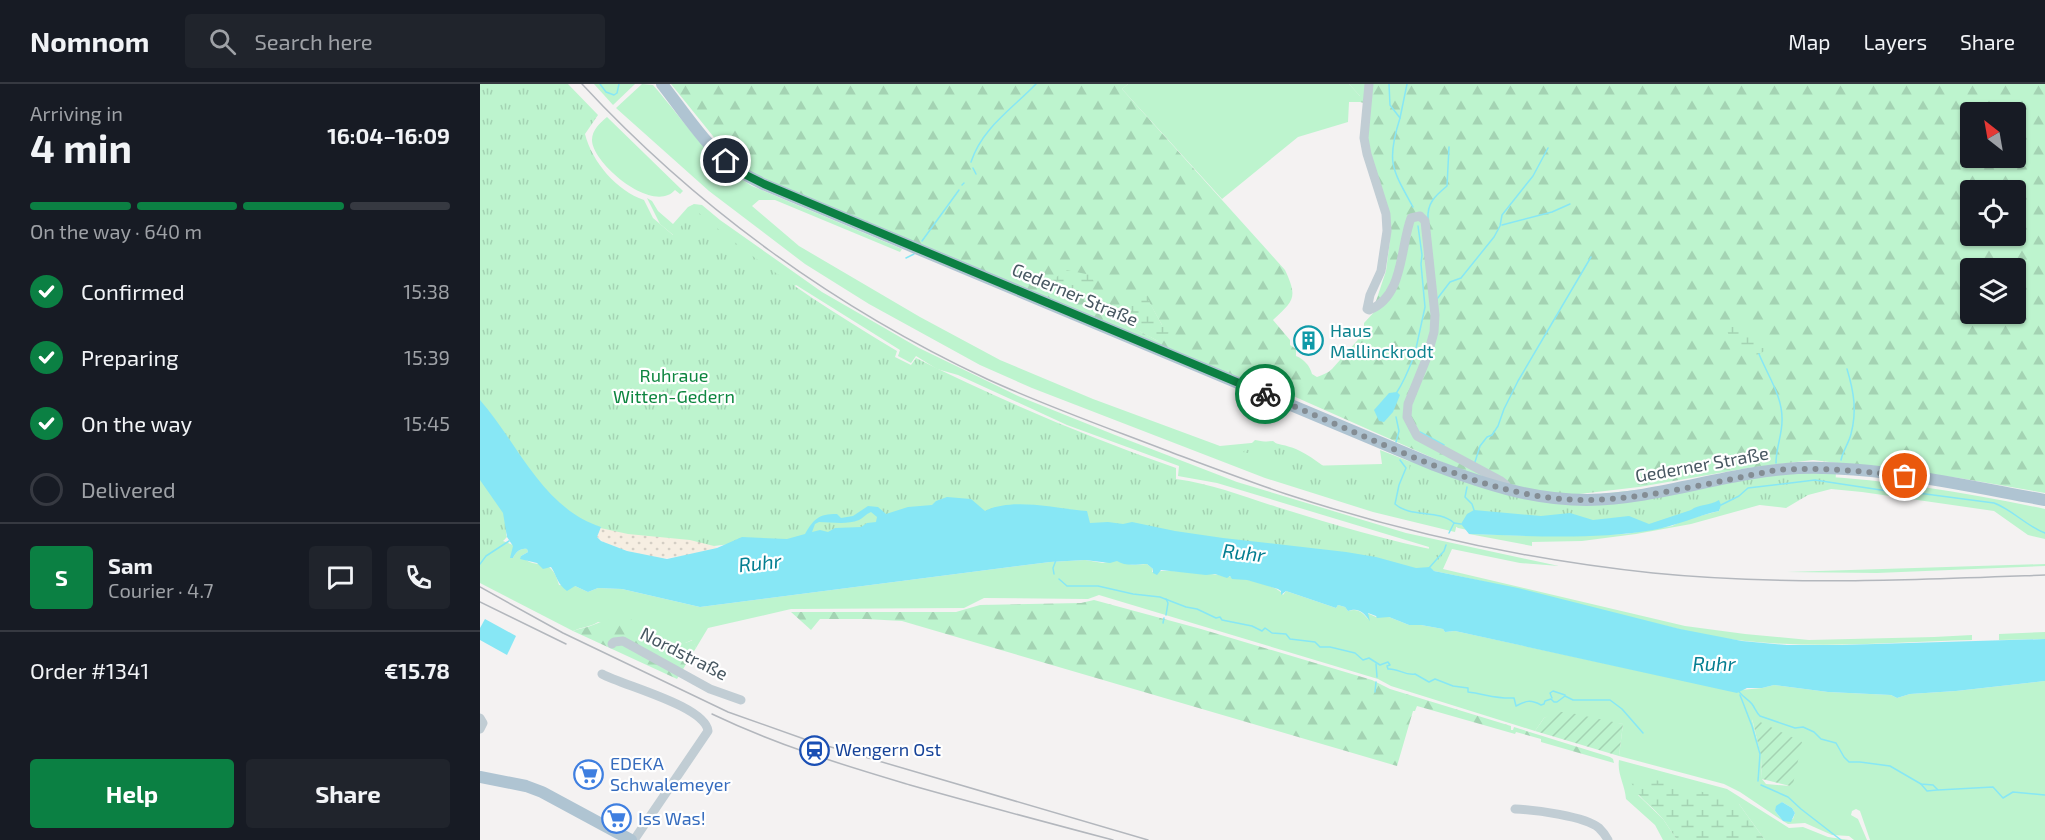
<!DOCTYPE html>
<html lang="en">
<head>
<meta charset="utf-8">
<style>
  :root { --surface:#171b24; --page:#20242c; --text:#f1f3f6; --muted:#9ea1a6; --line:#363941; --accent:#0b8043 }
  body { margin:0; font-family:"Exo 2",sans-serif; background:var(--page); color:var(--text); height:100vh; display:flex; flex-direction:column; font-size:22px; white-space:nowrap }
  * { box-sizing:border-box; margin:0 }
  p { font-size:20px; color:var(--muted) }
  .icon { flex:none; width:33px; height:33px; fill:none; stroke:currentColor; stroke-width:2; stroke-linecap:round; stroke-linejoin:round }
  .map { position:relative; flex:1; overflow:hidden }
  .sheet { display:flex; flex-direction:column; background:var(--surface); width:480px }
  .sheet>* { flex:none }
  .needle { width:39px; rotate:329deg }
  .buttons { position:absolute; left:1480px; top:18px; display:grid; gap:12px }
  .buttons a { display:grid; place-items:center; width:66px; height:66px; border-radius:6px; background:var(--surface); box-shadow:0 2px 4px #0004; font-size:30px }
  .pin { position:absolute; display:grid; place-items:center; width:51px; height:51px; color:#fff; margin:-26px; border:3px solid #fff; border-radius:50%; box-shadow:0 2px 6px #0007 }
  .courier { position:absolute; display:grid; place-items:center; width:60px; height:60px; margin:-30px; border:4px solid #0b8043; border-radius:50%; background:#fff; color:#222; box-shadow:0 2px 8px #0007 }
  .head em { font-style:normal; font-weight:700 }
  .head div { display:flex; flex-direction:column-reverse }
  .head { display:flex; align-items:center; justify-content:space-between; height:102px; padding:0 30px }
  h1 { font-size:39px; font-weight:700; line-height:45px }
  .bar { display:grid; grid-template-columns:repeat(4,1fr); gap:9px 6px; align-content:center; height:72px; padding:0 30px }
  .bar i { height:8px; border-radius:4px; background:var(--line) }
  .bar .selected { background:var(--accent) }
  .bar p { grid-column:span 4 }
  .line { display:flex; align-items:center; gap:15px; padding:0 30px; border-top:2px solid var(--line) }
  .line div { flex:1 }
  .round { display:grid; place-items:center; flex:none; width:63px; height:63px; border-radius:6px; background:var(--page) }
  ol { padding:0 30px; list-style:none }
  li { display:flex; align-items:center; gap:18px; height:66px }
  li p { margin-inline-start:auto }
  li .icon { padding:6px; border-radius:50%; background:var(--accent); color:#fff; stroke-width:4 }
  li:last-child { color:var(--muted) }
  li i { width:33px; height:33px; border:3px solid var(--line); border-radius:50% }
  .button { display:flex; gap:12px; margin-top:auto; padding:12px 30px }
  .button a { flex:1; height:69px; border-radius:6px; background:var(--accent); color:#fff; font-size:24px; font-weight:700; line-height:69px; text-align:center }
  .button a+a { background:var(--page); color:var(--text) }
  header { display:flex; align-items:center; gap:36px; box-sizing:border-box; height:84px; padding:0 30px; background:var(--surface); border-bottom:2px solid var(--line) }
  header strong { font-size:28px }
  nav { display:flex; gap:33px; margin-inline-start:auto; font-size:21px }
  .search { width:420px; height:54px; background:var(--page); display:flex; align-items:center; gap:15px; box-sizing:border-box; padding:0 21px; border-radius:6px; color:var(--muted); font-size:22px }
  main { display:flex; flex:1; min-height:0 }
  .map>svg:first-child { display:block }
  .grass { fill:#bdf4ce; fill-rule:evenodd }
  .forest { fill:url(#forest-firs); fill-rule:evenodd }
  .wetland { fill:url(#wetland-marsh) }
  .sand { fill:url(#sand-dots) }
  .park { fill:url(#park-tufts) }
  .garden { fill:url(#garden-furrows) }
  .water { fill:#87e7f5; fill-rule:evenodd }
  .lines { fill:none; stroke-linecap:round; stroke-linejoin:round }
  .stream { stroke:#87e7f5; stroke-width:1.5 }
  .minor { stroke:#c1cdd4; stroke-width:9 }
  .major { stroke:#afc4d2; stroke-width:12 }
  .rail { stroke:#b3b7bd; stroke-width:1.5 }
  .done { stroke:#848d94; stroke-width:6; stroke-dasharray:0 10.8 }
  .route { stroke:#0b8043; stroke-width:8 }
  .labels { text-anchor:middle; stroke-width:4.5; stroke-linejoin:round; paint-order:stroke }
  .street-label { font-size:18px; fill:#475761; stroke:#fff }
  .culture-label { font-size:18px; fill:#0d838f; stroke:#fff; text-anchor:start }
  .park-label { font-size:18px; fill:#0e8640; stroke:#fff }
  .transit-label { font-size:18px; fill:#164399; stroke:#fff; text-anchor:start }
  .shop-label { font-size:18px; fill:#366cbe; stroke:#fff; text-anchor:start }
  .water-label { font-size:20px; font-style:italic; fill:#047e91; stroke:#fff }
</style>
</head>
<body>
<header>
<strong>Nomnom</strong>
<div class="search"><svg class="icon" aria-label="search" viewBox="0 0 24 24"><circle cx="10" cy="10" r="6"/><path d="M15 15l6 6"/></svg>Search here</div>
<nav><a>Map</a><a>Layers</a><a>Share</a></nav>
</header>
<main>
<section class="sheet">
<div class="head"><div><h1>4 min</h1><p>Arriving in</p></div><em>16:04–16:09</em></div>
<div class="bar"><i class="selected"></i><i class="selected"></i><i class="selected"></i><i></i><p>On the way · 640 m</p></div>
<ol>
<li><svg class="icon" aria-label="check" viewBox="0 0 24 24"><path d="M5 12l5 5 9-10"/></svg>Confirmed<p>15:38</p></li>
<li><svg class="icon" aria-label="check" viewBox="0 0 24 24"><path d="M5 12l5 5 9-10"/></svg>Preparing<p>15:39</p></li>
<li><svg class="icon" aria-label="check" viewBox="0 0 24 24"><path d="M5 12l5 5 9-10"/></svg>On the way<p>15:45</p></li>
<li><i></i>Delivered</li>
</ol>
<div class="line" style="height:108px"><b class="round" style="background:var(--accent);color:#fff">S</b><div><b>Sam</b><p>Courier · 4.7</p></div><a class="round"><svg class="icon" aria-label="chat" viewBox="0 0 24 24"><path d="M4 5h16v11H9l-5 4z"/></svg></a><a class="round"><svg class="icon" aria-label="phone" viewBox="0 0 24 24"><path d="M5 4h4l2 5-3 2q2 4 5 5l2-3 5 2v4C11 20 4 13 5 4z"/></svg></a></div>
<div class="line" style="height:78px"><div>Order #1341</div><b>€15.78</b></div>
<div class="button"><a>Help</a><a>Share</a></div>
</section>
<div class="map">
<svg width="1565" height="756" viewBox="0 0 1565 756">
  <defs>
    <pattern id="forest-firs" width="22" height="20" patternUnits="userSpaceOnUse" patternTransform="scale(1.5)"><rect width="22" height="20" fill="#bdf4ce"/><path d="M5 1l3.5 6h-7zM16 11l3.5 6h-7z" fill="#a4d3b3"/></pattern>
    <pattern id="wetland-marsh" width="20" height="14" patternUnits="userSpaceOnUse" patternTransform="scale(1.5)"><rect width="20" height="14" fill="#bdf4ce"/><path d="M1 5h8M5 5V1M11 12h8M15 12V8" fill="none" stroke="#a4d3b3"/></pattern>
    <pattern id="sand-dots" width="8" height="8" patternUnits="userSpaceOnUse" patternTransform="scale(1.5)"><rect width="8" height="8" fill="#f6eee2"/><path d="M2 2h.1M6 6h.1" fill="none" stroke="#d4cec4" stroke-width="1.8" stroke-linecap="round"/></pattern>
    <pattern id="park-tufts" width="24" height="20" patternUnits="userSpaceOnUse" patternTransform="scale(1.5)"><rect width="24" height="20" fill="#bdf4ce"/><path d="M3 7l-1-3M5 7V3M7 7l1-3M15 17l-1-3M17 17v-4M19 17l1-3" fill="none" stroke="#a4d3b3"/></pattern>
    <pattern id="garden-furrows" width="10" height="10" patternUnits="userSpaceOnUse" patternTransform="scale(1.5)"><rect width="10" height="10" fill="#bdf4ce"/><path d="M-1 1l2-2M0 10L10 0M9 11l2-2" fill="none" stroke="#a4d3b3"/></pattern>
  </defs>
  <rect width="100%" height="100%" fill="#f4f2f2"/>
  <g class="grass">
    <path d="M114,0H155L133,21Z"/>
    <path d="M162,0L173,1C206,39 227,75 272,102L422,165L420,168L295,116H279L272,122L319,162L440,233L520,276L613,315L740,362L793,357L826,382L902,380L900,366L967,392L980,426L975,448L893,428L785,394L552,304L500,281L389,220L325,180L229,107L136,24Z"/>
    <path d="M648,0H869L880,12V18H869L868,38L818,53L742,115L642,5Z"/>
    <path d="M127,33L203,107L200,110L195,106C173,131 112,79 112,56C112,46 120,39 127,33Z"/>
    <path d="M167,114L172,117L178,127L193,140L208,123L214,120L222,121L240,136L342,208L439,264L538,312L635,351L757,398L926,449L1079,482L1040,479L972,465L963,485L1205,542L1265,550L1329,556L1454,553L1492,551V556C1416,558 1341,565 1265,557C1224,553 1184,541 1145,532C1081,516 1018,500 954,487L947,484L949,463L737,399L698,392L699,382L587,341L478,291L457,285L436,272L431,279L418,272L420,266L316,201L309,206L251,199L180,140Z"/>
    <path d="M1334,392C1411,396 1489,409 1565,425V455L1548,451L1514,427L1382,408L1341,404L1211,440L1156,450L1102,457L1052,458V462L989,450L1057,452L1146,450L1192,442L1204,436L1239,427L1241,423Z"/>
    <path d="M0,396L27,453L23,457L33,461V474C36,468 40,464 47,465L48,468L41,472C57,488 71,470 79,501L95,502L108,508L118,504L142,505L220,523L570,478L605,476L623,479L638,476L652,481L667,480L673,485L672,488C692,484 796,494 803,511L806,507L856,524L858,521L865,523L868,527C878,524 882,528 888,535L887,529L896,533H909L929,541H941L963,545L965,548L975,547L1234,603L1261,606L1282,604L1294,601L1348,608L1411,611L1417,614L1430,610L1476,607L1565,597V756H1390L1380,727L1376,725L1372,727L1371,731L1378,735L1387,756H1374L1369,752L1352,751L1325,739L1308,740L1303,737L1260,708L1244,700L1139,672L1143,640L1071,631L1064,634L1055,647L911,602L898,595L619,511L608,515L504,514L484,524L311,525L228,544L216,564L212,556L203,560H192L181,554L118,538C110,543 102,543 93,547L0,499ZM1272,635L1310,702L1286,700L1282,695L1281,673ZM1302,718L1312,724L1315,729L1313,735L1303,737L1295,727Z"/>
    <path d="M1565,480V482L1397,489L1307,488Z"/>
    <path d="M1565,548V555L1519,556V550Z"/>
    <path d="M1139,676L1247,705L1309,744L1323,743L1348,753L1369,756H1285L1259,720L1158,711L1183,735L1197,756H1183L1175,741L1146,715C1145,701 1137,690 1139,676Z"/>
  </g>
  <g class="forest">
    <path d="M191,0H648L642,5L805,186C818,214 814,216 793,236L810,256V261L816,265V272C824,275 830,282 832,290L837,293C842,291 848,289 852,285L884,249V239L896,226V217L906,187L910,156L888,67V20L880,18V12L869,0H1565V409L1479,394L1333,376L1268,384L1159,403L1091,411L1058,408L998,394L770,293L758,294L281,94L262,83L245,67ZM1491,28H1536V74H1491ZM1491,106H1536V152H1491ZM1491,184H1536V230H1491ZM665,211L682,241L678,257L637,235Z"/>
    <path d="M614,516L721,545L892,596L910,605L1031,642V646H1033L1034,643L1130,673L1133,675L1134,679L1061,658V655L1036,648L1035,650L937,622L935,627H933L917,682L422,537L386,535H340L331,546L311,528H476L500,521L601,519Z"/>
    <path d="M143,533C169,538 185,570 213,556L216,564L197,595L93,547C100,544 107,544 113,541C124,537 131,534 143,533Z"/>
  </g>
  <g class="wetland">
    <path d="M586,186L611,191L615,200L598,213L567,200Z"/>
    <path d="M665,210L682,241L689,249L678,257L636,235Z"/>
    <path d="M1253,238L1266,242L1290,264L1279,270L1265,274L1250,257L1247,245Z"/>
    <path d="M1148,689L1254,716L1259,720L1285,756H1197C1192,749 1188,742 1183,735C1169,718 1154,713 1148,689Z"/>
  </g>
  <path class="sand" d="M121,443L226,454L237,464C198,474 178,480 139,464C131,461 123,459 117,453Z"/>
  <g class="park">
    <path d="M0,0H88L118,31L105,50C112,78 137,107 164,116L173,134L193,151L212,130L219,129C280,182 349,226 417,267L415,273L431,281L436,274C520,316 607,353 696,384V395C733,400 762,412 797,423C852,440 908,457 965,468L951,485L323,458L259,459L234,462L210,456L148,450L111,442L27,446L25,455L0,471Z"/>
    <path d="M775,356C790,359 806,360 820,367C835,374 848,388 864,393C873,396 882,391 891,391C909,391 934,406 929,374L1067,416L1308,389H1356L1355,404L1328,411L1306,424L1271,420L1224,428L1187,441L1002,449L978,444L966,436L876,415L807,394L801,377L763,368Z"/>
  </g>
  <g class="garden">
    <path d="M1074,628H1086L1143,640L1139,672L1055,647L1064,634Z"/>
    <path d="M1272,634L1322,658L1313,700L1310,702L1282,695L1281,673Z"/>
  </g>
  <g class="water">
    <path d="M917,308L920,311L913,328L904,338L899,337L894,326L909,309Z"/>
    <path d="M0,316C38,359 62,424 121,443L117,453L121,457L147,467L187,475L237,464L262,453L307,455L325,450C334,435 338,430 357,430L361,434L373,432L388,422L398,423L406,430L428,423L452,421L456,417L467,413L491,415L505,427C533,413 577,425 607,427L610,439L628,438L643,440L652,438L695,447L743,454L866,468L896,473L936,484L950,483L954,487L1038,504L1200,545L1262,557L1307,561H1362L1565,555V597L1476,607L1430,610L1417,614L1411,611L1348,608L1294,601L1282,604H1267L1257,609L975,547L965,548L963,545L941,541H929L909,533L897,534L896,532L888,529L890,537C884,529 879,523 868,527L865,523L858,521L856,524L806,507L801,511V507L798,505L767,496L752,495L750,492L747,494L735,490L726,491L681,486L677,491L673,489V485L667,480C657,480 646,483 637,477L630,479L605,476L570,478L220,523L142,505L118,504L108,508L95,502L87,507C77,500 77,492 71,483L63,485L57,479L40,475L41,472L48,468L47,465C40,464 36,468 33,474H30L33,462L27,453L23,429L0,396ZM391,428L397,433L396,438L387,439L381,443L355,444L348,448L340,446L332,448L335,440L339,438C352,438 366,441 379,436C383,434 386,430 391,428Z"/>
    <path d="M1239,416L1241,421L1239,427C1216,432 1196,442 1173,446C1113,456 1050,452 989,450L981,440L987,430L994,426L1061,432L1090,429L1113,436L1149,432L1169,440L1211,426C1219,420 1229,422 1239,416Z"/>
    <path d="M5,535L36,552L27,571L0,556V544Z"/>
    <path d="M1302,718L1312,724L1315,729L1311,738L1303,737L1295,727L1296,722Z"/>
  </g>
  <g class="lines">
    <g class="stream">
      <path d="M120,0L126,8L134,11L137,9L139,0"/>
      <path d="M909,0L910,21L920,34C906,78 912,85 933,123"/>
      <path d="M920,34L927,0"/>
      <path d="M491,78C502,44 532,25 556,0"/>
      <path d="M493,84L496,90"/>
      <path d="M482,101L484,99"/>
      <path d="M948,135C947,119 955,112 967,102L969,63"/>
      <path d="M1022,141L1072,128L1090,120"/>
      <path d="M442,157L479,106"/>
      <path d="M426,174L434,170"/>
      <path d="M957,215L970,198L981,194L1014,153L1020,142L1022,131L1053,92L1068,64"/>
      <path d="M935,269L945,223L941,180L942,171L938,142"/>
      <path d="M1279,270C1288,292 1303,313 1302,337C1302,351 1296,364 1296,379"/>
      <path d="M917,308C925,296 929,285 934,272"/>
      <path d="M940,348L964,361"/>
      <path d="M916,358L919,347L916,333"/>
      <path d="M920,376L926,384L919,401L915,420C931,434 958,425 974,439"/>
      <path d="M1361,376C1363,366 1369,359 1371,350C1377,327 1374,308 1367,285"/>
      <path d="M995,378L1000,362L1007,353L1012,351L1018,342L1024,325L1038,297L1111,173"/>
      <path d="M987,403L985,413L992,420L994,426"/>
      <path d="M1241,421L1259,412L1268,404L1335,396L1414,408L1438,409L1514,419C1533,426 1546,442 1565,449"/>
      <path d="M969,449L974,439L981,440"/>
      <path d="M0,480L6,472L29,457"/>
      <path d="M949,484L964,467L966,461"/>
      <path d="M574,490L573,484L576,476"/>
      <path d="M579,495L587,502H618L653,510L680,513L706,523L717,525L736,534L740,533L742,536L772,542L782,547L785,544L792,549L806,550L810,555L835,558L840,563H850L875,569L883,576L889,574L900,581L908,578L910,581L907,582L908,585C918,584 925,592 935,590L949,598L955,595L973,602L988,604V608C1005,610 1016,615 1034,614L1036,622C1046,617 1050,615 1061,621L1064,620L1065,617L1071,615L1074,618H1077L1085,612L1093,616H1130L1142,625L1163,649"/>
      <path d="M686,531L688,519L686,515"/>
      <path d="M683,539L684,534"/>
      <path d="M896,580L897,593"/>
      <path d="M1258,606C1261,612 1267,614 1272,620C1275,624 1276,628 1280,632L1315,644L1323,643L1334,648L1341,655L1356,659L1364,673L1369,678H1380L1410,682L1441,700L1453,701L1458,706L1513,703L1523,714L1533,708L1565,711"/>
      <path d="M895,608L896,598"/>
      <path d="M1260,611L1272,642L1280,670L1278,697"/>
      <path d="M1072,614L1070,609L1073,607L1085,611"/>
      <path d="M1441,700L1447,707L1457,706"/>
      <path d="M1281,701L1308,713L1321,725L1361,756"/>
    </g>
    <g class="minor">
      <path d="M889,0L884,54L887,70L906,130L907,147L901,187L890,211L887,225L889,226C924,213 920,163 931,134L940,132L945,137L955,231L954,248L947,273L928,320L927,333L937,352L1021,397L1026,401L1027,406"/>
      <path d="M132,560L134,558L143,557L230,605L261,616"/>
      <path d="M122,590C144,602 225,622 228,647L154,756"/>
      <path d="M0,634L3,639L0,645"/>
      <path d="M1035,725C1055,726 1105,732 1119,744C1123,748 1126,752 1128,756"/>
    </g>
    <g class="major">
      <path d="M182,0C204,28 226,63 255,84C264,91 274,95 283,100L954,381C1004,400 1053,416 1107,416C1179,415 1247,388 1318,384C1397,381 1487,402 1565,416"/>
      <path d="M0,693L46,702L62,708L151,756"/>
    </g>
    <g class="rail">
      <path d="M102,0C216,123 355,224 507,295C568,323 631,345 693,369C731,383 768,397 806,410C925,449 1048,476 1173,489C1304,502 1434,496 1565,491"/>
      <path d="M0,503L83,549L248,628L327,656L668,756"/>
      <path d="M0,518L86,560"/>
      <path d="M232,630C299,662 360,680 430,701C497,720 565,738 633,756"/>
    </g>
  </g>
  <g class="lines">
    <path class="done" d="M785,310C828,328 869,346 911,364C974,390 1039,417 1108,416C1168,415 1238,397 1297,386C1341,383 1382,387 1425,392"/>
    <path class="route" d="M246,77L264,90L284,100L785,310"/>
  </g>
  <defs>
    <symbol id="building-ring" viewBox="-11 -11 22 22"><circle r="9.5" fill="#fff" stroke="#0f9aa8" stroke-width="1.5"/><path d="M-4-6H4V6H1V3H-1V6H-4ZM-2.5-4.3h1.7v1.8h-1.7ZM.8-4.3h1.7v1.8H.8ZM-2.5-1h1.7V.8h-1.7ZM.8-1h1.7V.8H.8Z" fill="#0f9aa8"/></symbol>
    <symbol id="station-ring" viewBox="-11 -11 22 22"><circle r="9.5" fill="#fff" stroke="#1a4fb4" stroke-width="1.5"/><path d="M-3-6H3Q5-6 5-4V2Q5 4 3 4L4.5 6H3L1.5 4h-3L-3 6H-4.5L-3 4Q-5 4-5 2V-4Q-5-6-3-6ZM-3.5-4v3h7v-3ZM-3.5 1v1.5H-2V1ZM2 1v1.5H3.5V1Z" fill="#1a4fb4"/></symbol>
    <symbol id="supermarket-ring" viewBox="-11 -11 22 22"><circle r="9.5" fill="#fff" stroke="#3f7fe0" stroke-width="1.5"/><path d="M-6-5.5h2.5l.6 2H6L4.5 2H-2.5L-4.4-4H-6ZM-1.5 3.2a1.3 1.3 0 1 0 .1 0ZM3 3.2a1.3 1.3 0 1 0 .1 0Z" fill="#3f7fe0"/></symbol>
  </defs>
  <g fill-rule="evenodd">
    <use href="#building-ring" x="812" y="240" width="33" height="33"/>
    <use href="#station-ring" x="318" y="650" width="33" height="33"/>
    <use href="#supermarket-ring" x="92" y="674" width="33" height="33"/>
    <use href="#supermarket-ring" x="120" y="718" width="33" height="33"/>
  </g>
  <g class="labels">
    <g class="street-label">
      <text transform="translate(595 211) rotate(23)" y="6">Gederner Straße</text>
      <text transform="translate(1222 381) rotate(-10)" y="6">Gederner Straße</text>
      <text transform="translate(204 570) rotate(27)" y="6">Nordstraße</text>
    </g>
    <g class="culture-label">
      <text x="850" y="253">Haus<tspan x="850" dy="21">Mallinckrodt</tspan></text>
    </g>
    <g class="park-label">
      <text x="194" y="298">Ruhraue<tspan x="194" dy="21">Witten-Gedern</tspan></text>
    </g>
    <g class="transit-label">
      <text x="355" y="672">Wengern Ost</text>
    </g>
    <g class="shop-label">
      <text x="130" y="686">EDEKA<tspan x="130" dy="21">Schwalemeyer</tspan></text>
      <text x="158" y="741">Iss Was!</text>
    </g>
    <g class="water-label">
      <text transform="translate(764 469) rotate(6)" y="7">Ruhr</text>
      <text transform="translate(280 479) rotate(-6)" y="7">Ruhr</text>
      <text x="1234" y="587">Ruhr</text>
    </g>
  </g>
</svg>
<div class="buttons">
<a><svg class="needle" viewBox="-14 -14 28 28"><path d="M0-13l5 13h-10z" fill="#e53935"/><path d="M0 13l5-13h-10z" fill="#9ea1a6"/></svg></a>
<a><svg class="icon" aria-label="locate" viewBox="0 0 24 24"><circle cx="12" cy="12" r="6"/><path d="M12 2v4M12 18v4M2 12h4M18 12h4"/></svg></a>
<a><svg class="icon" aria-label="layers" viewBox="0 0 24 24"><path d="M12 4l9 5-9 5-9-5zM3 14l9 5 9-5"/></svg></a>
</div>
<div class="pin" style="left:1425px;top:392px;background:#ea580c"><svg class="icon" aria-label="bag" viewBox="0 0 24 24"><path d="M5 8h14l-1 12H6zM9 8a3 3 0 0 1 6 0"/></svg></div>
<div class="pin" style="left:246px;top:77px;background:#1f2937"><svg class="icon" aria-label="home" viewBox="0 0 24 24"><path d="M3 11l9-7 9 7M6 9v11h12V9"/></svg></div>
<div class="courier" style="left:785px;top:310px"><svg class="icon" aria-label="bike" viewBox="0 0 24 24"><circle cx="6" cy="16" r="4"/><circle cx="18" cy="16" r="4"/><path d="M6 16l4-8h5l3 8M10 8l3 8H6M13 5h3"/></svg></div>
</div>
</main>
</body>
</html>
